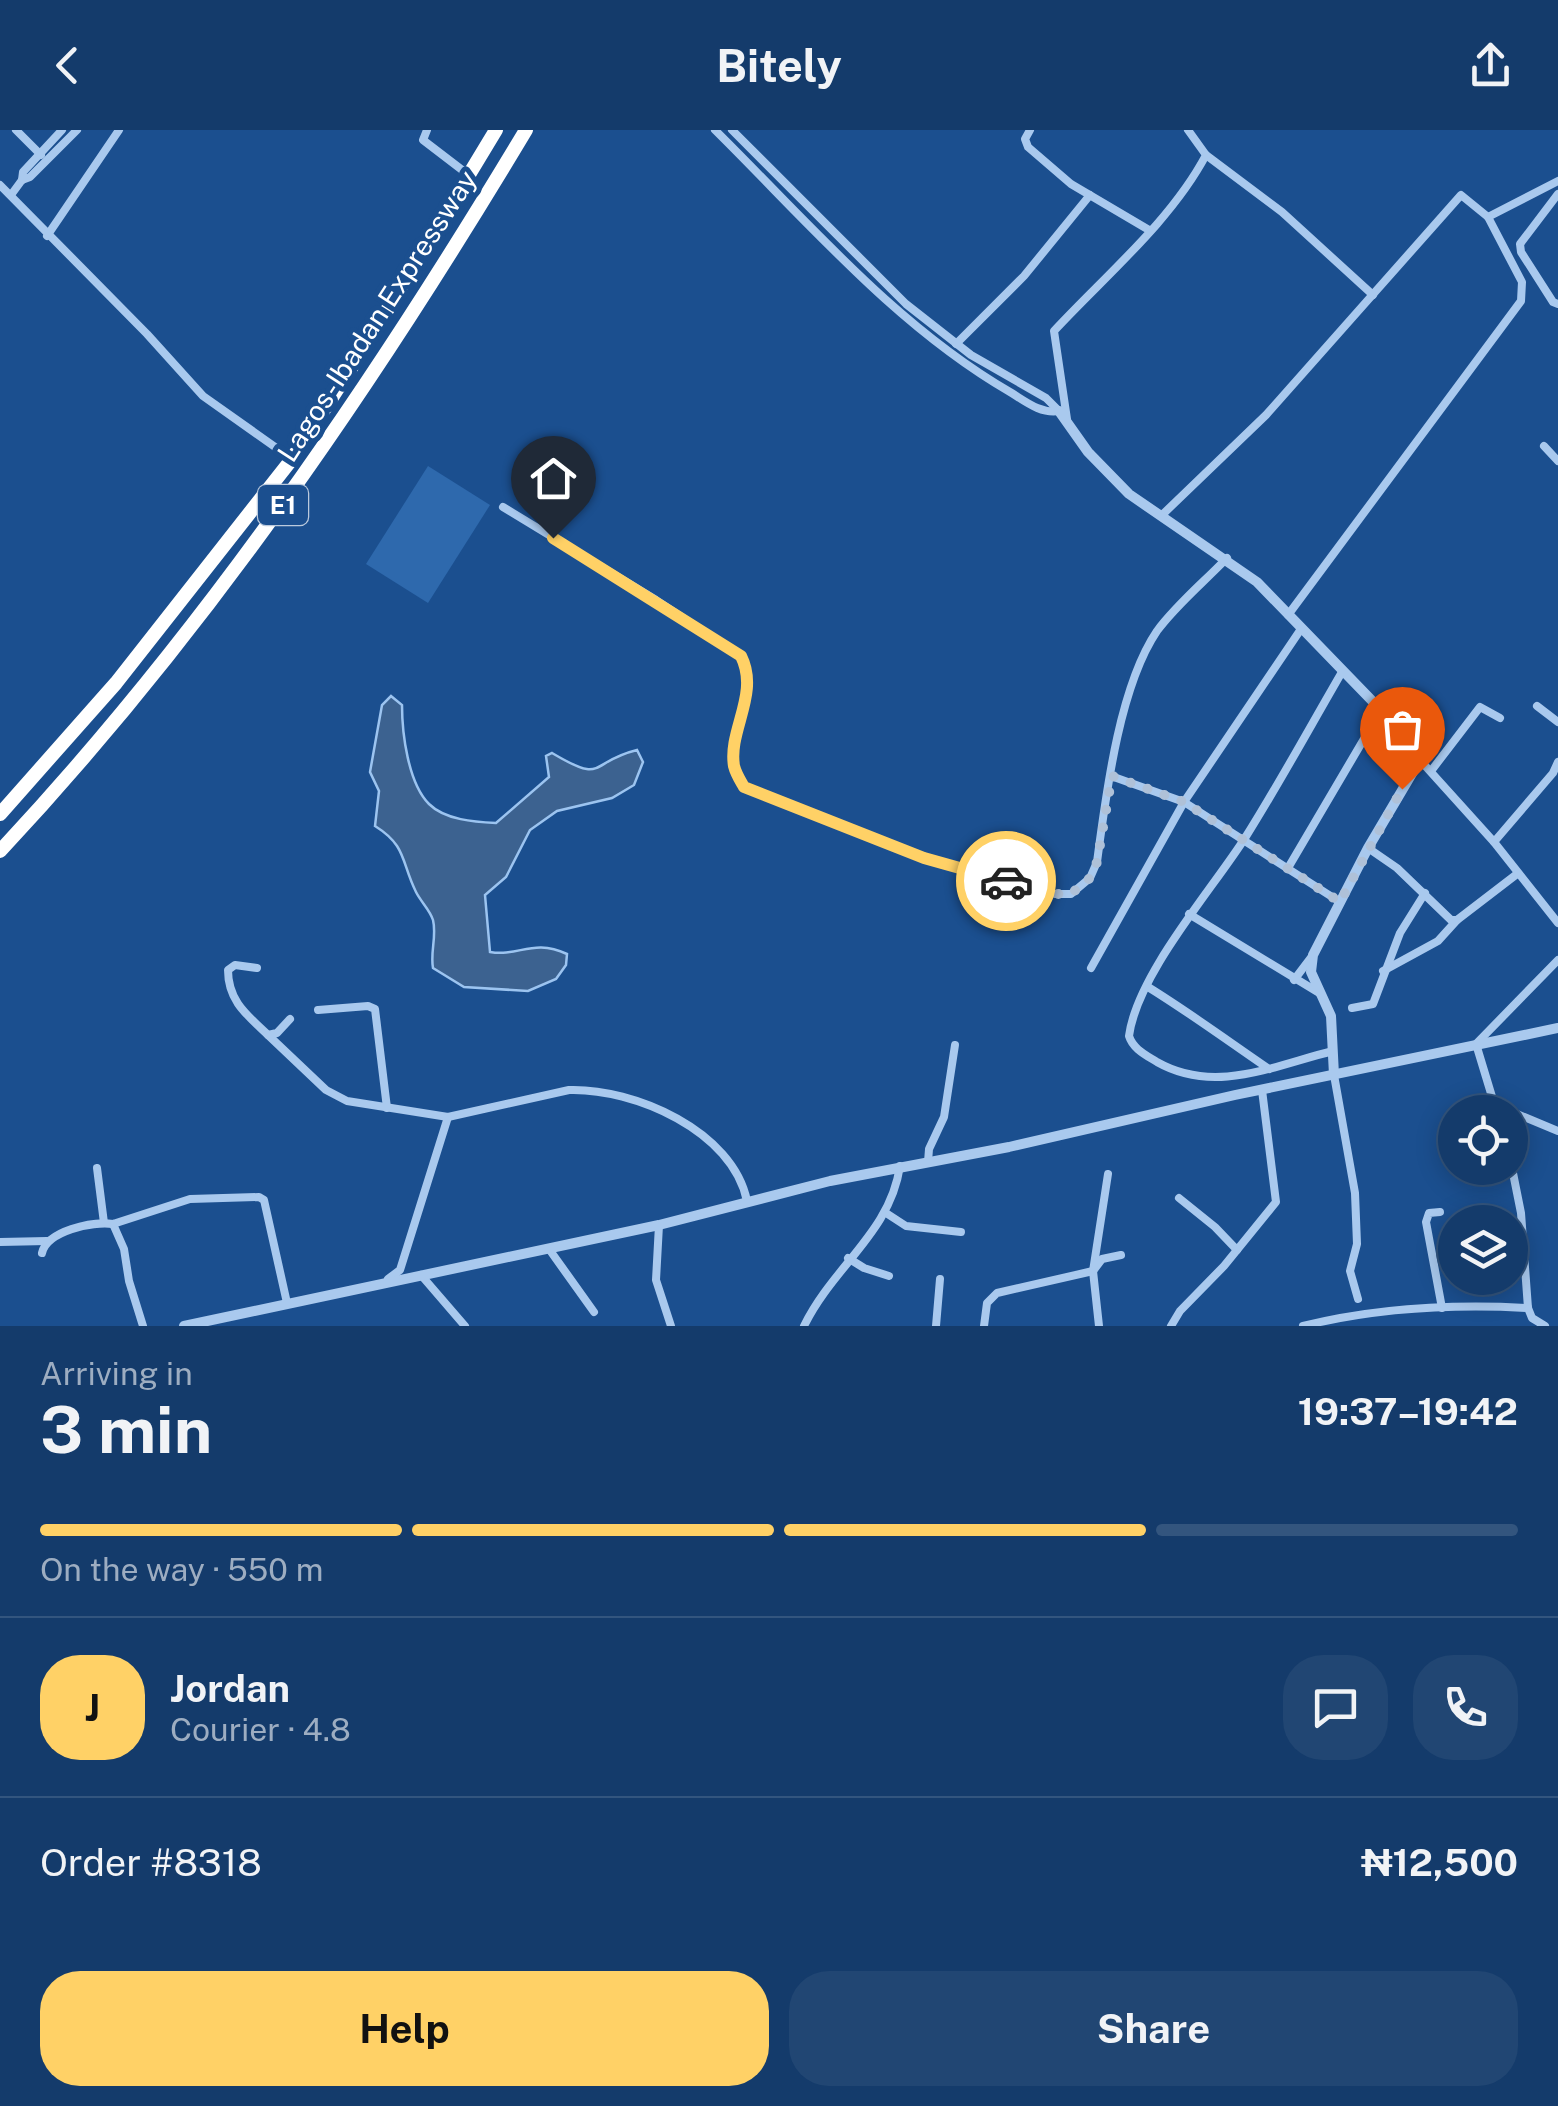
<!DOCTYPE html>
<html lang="en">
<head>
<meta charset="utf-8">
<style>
  :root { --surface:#143b6b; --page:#214673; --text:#f1f3f6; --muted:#9dadc1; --line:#33557e; --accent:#ffd166 }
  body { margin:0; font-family:"Public Sans",sans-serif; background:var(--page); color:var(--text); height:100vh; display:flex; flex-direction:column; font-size:38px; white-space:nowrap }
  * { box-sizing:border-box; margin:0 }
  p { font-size:32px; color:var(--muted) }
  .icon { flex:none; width:55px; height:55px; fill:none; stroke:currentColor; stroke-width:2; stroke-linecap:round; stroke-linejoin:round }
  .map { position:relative; height:1196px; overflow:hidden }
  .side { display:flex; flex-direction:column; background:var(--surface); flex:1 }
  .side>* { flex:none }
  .controls { position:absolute; left:1438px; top:965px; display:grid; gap:20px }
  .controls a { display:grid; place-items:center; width:90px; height:90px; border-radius:50%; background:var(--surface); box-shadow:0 5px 25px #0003,0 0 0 2px var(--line); font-size:50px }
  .pin { position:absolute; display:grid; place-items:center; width:85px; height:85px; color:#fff; margin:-102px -42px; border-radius:50% 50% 50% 0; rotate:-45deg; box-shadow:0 0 10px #0007 }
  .pin .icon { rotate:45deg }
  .courier { position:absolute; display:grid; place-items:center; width:100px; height:100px; margin:-50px; border:8px solid #ffd166; border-radius:50%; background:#fff; color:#222; box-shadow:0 2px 12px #0007 }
  .headline em { font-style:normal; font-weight:700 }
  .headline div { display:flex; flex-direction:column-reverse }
  .headline { display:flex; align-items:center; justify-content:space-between; height:170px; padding:0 40px }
  h1 { font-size:65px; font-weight:700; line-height:75px }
  .bar { display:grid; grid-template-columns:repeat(4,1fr); gap:15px 10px; align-content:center; height:120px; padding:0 40px }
  .bar i { height:12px; border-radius:8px; background:var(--line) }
  .bar .active { background:var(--accent) }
  .bar p { grid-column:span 4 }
  .line { display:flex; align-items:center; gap:25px; padding:0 40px; border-top:2px solid var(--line) }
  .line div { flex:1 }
  .round { display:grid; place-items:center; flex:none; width:105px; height:105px; border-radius:40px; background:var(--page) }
  .primary-button { display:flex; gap:20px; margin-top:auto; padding:20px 40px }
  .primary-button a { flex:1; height:115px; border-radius:40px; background:var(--accent); color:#111; font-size:40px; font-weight:700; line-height:115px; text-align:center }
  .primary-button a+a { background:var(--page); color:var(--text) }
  header { display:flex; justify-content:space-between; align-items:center; height:130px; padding:0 40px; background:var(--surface); font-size:45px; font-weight:700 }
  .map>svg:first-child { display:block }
  .green { fill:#2e69ad }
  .water { fill:#3c6290; stroke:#9cc4f0; stroke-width:2.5 }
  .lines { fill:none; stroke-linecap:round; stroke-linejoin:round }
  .minor { stroke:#a9c9ee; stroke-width:8 }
  .tertiary { stroke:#a9c9ee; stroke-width:10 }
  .motorway { stroke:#fff; stroke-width:14 }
  .done { stroke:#afc1d8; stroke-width:10; stroke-dasharray:0 18 }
  .route { stroke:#ffd166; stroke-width:12 }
  .labels { text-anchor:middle; stroke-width:10; stroke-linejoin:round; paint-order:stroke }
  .shield { fill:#1b4f8f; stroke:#bbcadd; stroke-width:2.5 }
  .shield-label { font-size:25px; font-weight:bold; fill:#fff }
  .street-label { font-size:28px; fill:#fff; stroke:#1b4f8f }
</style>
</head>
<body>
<header><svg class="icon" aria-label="back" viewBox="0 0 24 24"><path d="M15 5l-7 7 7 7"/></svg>Bitely<svg class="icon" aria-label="share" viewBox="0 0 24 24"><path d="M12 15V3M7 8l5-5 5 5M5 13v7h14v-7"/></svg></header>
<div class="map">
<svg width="1558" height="1196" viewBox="0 0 1558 1196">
  <rect width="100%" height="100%" fill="#1b4f8f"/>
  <path class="green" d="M428,336L490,375L428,473L366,434Z"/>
  <path class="water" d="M391,566L402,575C402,603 408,653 429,674C445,690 475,692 496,693L549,647L546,626L552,623C606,655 588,632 637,620L643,632L634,655L612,668L557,681L530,700L506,747L485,765L490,822C519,827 533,808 567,824L566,835L556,849L528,861L464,857L433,838C430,822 437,806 433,790C430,780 421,772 416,762C401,732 407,716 375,696L379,661L370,642L382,575Z"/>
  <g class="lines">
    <g class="minor">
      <path d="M16,0L41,25"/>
      <path d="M427,0L423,10L470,46"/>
      <path d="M715,0C808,92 896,196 1010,262C1025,271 1040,284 1059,281"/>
      <path d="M732,0L906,174L971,225L1046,268L1059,281"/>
      <path d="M1030,0L1025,9L1028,17L1071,54L1149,100"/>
      <path d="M1206,25L1282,82L1373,165"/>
      <path d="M22,50L23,42L62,0"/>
      <path d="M0,55L147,204L203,266L292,329"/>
      <path d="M1558,64L1520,114L1521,122L1553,172L1558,174"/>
      <path d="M11,65L22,50L30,47L77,0"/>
      <path d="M47,106L119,0"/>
      <path d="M956,214L1024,146L1090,65"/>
      <path d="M1067,289L1054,201C1105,146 1171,91 1206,25L1188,0"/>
      <path d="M1544,316L1558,331"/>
      <path d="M503,377L656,470L741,526C761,564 728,600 734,635C736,644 740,650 744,657L924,728L1055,764H1071L1090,748L1097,732C1106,665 1119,557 1157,501C1176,475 1204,452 1227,428"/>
      <path d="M1161,386L1266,285L1461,65L1488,87L1558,51"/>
      <path d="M1288,485L1521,171L1522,152L1488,87"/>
      <path d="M1537,576L1558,592"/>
      <path d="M1420,630L1494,712L1558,793"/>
      <path d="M1431,641L1480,577L1500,588"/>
      <path d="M1111,646L1184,672L1340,772"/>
      <path d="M1494,712L1553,643L1558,632"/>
      <path d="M1368,718L1397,738L1451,790H1457L1517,744"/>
      <path d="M1288,738L1381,580"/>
      <path d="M1189,784L1321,864"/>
      <path d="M1558,830L1476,914L1493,970L1500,977L1558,1001"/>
      <path d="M257,838L235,835L228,840C228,871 247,885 268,905"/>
      <path d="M1091,838L1184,672L1301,499"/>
      <path d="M1383,841L1438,811L1457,790"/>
      <path d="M1294,850L1313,825"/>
      <path d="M1148,857C1190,883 1228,911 1269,939"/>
      <path d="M1352,878L1373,874L1400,803L1425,763"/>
      <path d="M318,880L368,876L375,879L387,978"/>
      <path d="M290,889L277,903L268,905L326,960L347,971L448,987L569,960C634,958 733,1001 747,1071"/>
      <path d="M1333,921C1275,935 1215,965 1157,932C1146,925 1133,919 1129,906C1137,845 1211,761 1245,708C1279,654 1310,597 1342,542"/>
      <path d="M1334,945L1355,1063L1357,1114L1350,1141L1358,1169"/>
      <path d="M1510,1028L1521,1083L1528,1178L1532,1188L1545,1196"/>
      <path d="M928,1032L929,1019L944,987L955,915"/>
      <path d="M97,1038L104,1093"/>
      <path d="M1179,1068L1215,1097L1237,1120"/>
      <path d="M1440,1082L1429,1083L1426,1092L1442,1178"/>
      <path d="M886,1083L906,1096L961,1102"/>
      <path d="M113,1094L124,1119L129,1151L143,1196"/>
      <path d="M659,1095L656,1150L671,1196"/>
      <path d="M0,1112L47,1111"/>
      <path d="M549,1119L594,1182"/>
      <path d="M42,1123C47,1101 92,1091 113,1094L190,1069L259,1067L264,1070L287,1173"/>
      <path d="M848,1128L864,1138L889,1146"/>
      <path d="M421,1145L465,1196"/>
      <path d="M388,1149L400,1140L448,987"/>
      <path d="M804,1196C834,1135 890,1103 900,1036"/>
      <path d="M936,1196L940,1149"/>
      <path d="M984,1196L987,1173L997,1163L1093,1141L1102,1129L1121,1125"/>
      <path d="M1099,1196L1093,1141L1108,1044"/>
      <path d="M1171,1196L1180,1181L1224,1136L1276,1072L1262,960"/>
      <path d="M1303,1196C1376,1178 1454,1174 1528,1178"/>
    </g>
    <g class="tertiary">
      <path d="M1059,281L1088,322L1129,364L1257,452L1381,580L1420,630L1368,718L1313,825L1311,842L1331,886L1334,945"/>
      <path d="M184,1196L659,1095L830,1051L1009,1017L1235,965L1558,898"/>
    </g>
    <g class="motorway">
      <path d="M0,684L116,553L292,329L366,215L496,0"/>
      <path d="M0,721C204,503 373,255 526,0"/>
    </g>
  </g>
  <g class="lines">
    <path class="done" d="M1006,751L1055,764H1071L1090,748L1097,732L1112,646L1184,672L1340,772L1402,659"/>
    <path class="route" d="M553,408L741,526C760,564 728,600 734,636C736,644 740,650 744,657L924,728L1006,751"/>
  </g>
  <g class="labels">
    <rect class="shield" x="258" y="355" width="50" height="40" rx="8"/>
    <g class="shield-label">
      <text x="283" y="384">E1</text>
    </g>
    <g class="street-label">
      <text transform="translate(377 186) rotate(-57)" y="10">Lagos-Ibadan Expressway</text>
    </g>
  </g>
</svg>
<div class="controls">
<a><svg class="icon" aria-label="locate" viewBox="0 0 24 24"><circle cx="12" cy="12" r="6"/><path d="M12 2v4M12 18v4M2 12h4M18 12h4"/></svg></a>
<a><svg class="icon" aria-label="layers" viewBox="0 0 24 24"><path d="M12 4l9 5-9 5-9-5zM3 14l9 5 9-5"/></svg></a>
</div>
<div class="pin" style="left:1402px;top:659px;background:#ea580c"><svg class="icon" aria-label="bag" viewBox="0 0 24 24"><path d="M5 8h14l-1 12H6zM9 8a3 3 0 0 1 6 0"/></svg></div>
<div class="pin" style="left:553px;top:408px;background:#1f2937"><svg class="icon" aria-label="home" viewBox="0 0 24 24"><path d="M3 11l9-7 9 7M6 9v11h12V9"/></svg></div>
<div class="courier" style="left:1006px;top:751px"><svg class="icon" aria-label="car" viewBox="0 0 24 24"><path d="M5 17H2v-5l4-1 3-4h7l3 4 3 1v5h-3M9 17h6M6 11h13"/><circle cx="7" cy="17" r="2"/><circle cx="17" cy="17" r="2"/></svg></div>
</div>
<section class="side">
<div class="headline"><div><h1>3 min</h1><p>Arriving in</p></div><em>19:37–19:42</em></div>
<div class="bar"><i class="active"></i><i class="active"></i><i class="active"></i><i></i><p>On the way · 550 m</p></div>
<div class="line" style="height:180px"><b class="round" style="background:var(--accent);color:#111">J</b><div><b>Jordan</b><p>Courier · 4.8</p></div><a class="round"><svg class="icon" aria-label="chat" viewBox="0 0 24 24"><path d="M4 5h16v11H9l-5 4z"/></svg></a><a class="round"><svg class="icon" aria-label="phone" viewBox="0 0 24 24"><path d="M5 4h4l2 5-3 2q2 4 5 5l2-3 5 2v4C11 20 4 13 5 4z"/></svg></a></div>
<div class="line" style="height:130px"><div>Order #8318</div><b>₦12,500</b></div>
<div class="primary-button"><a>Help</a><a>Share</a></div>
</section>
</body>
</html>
